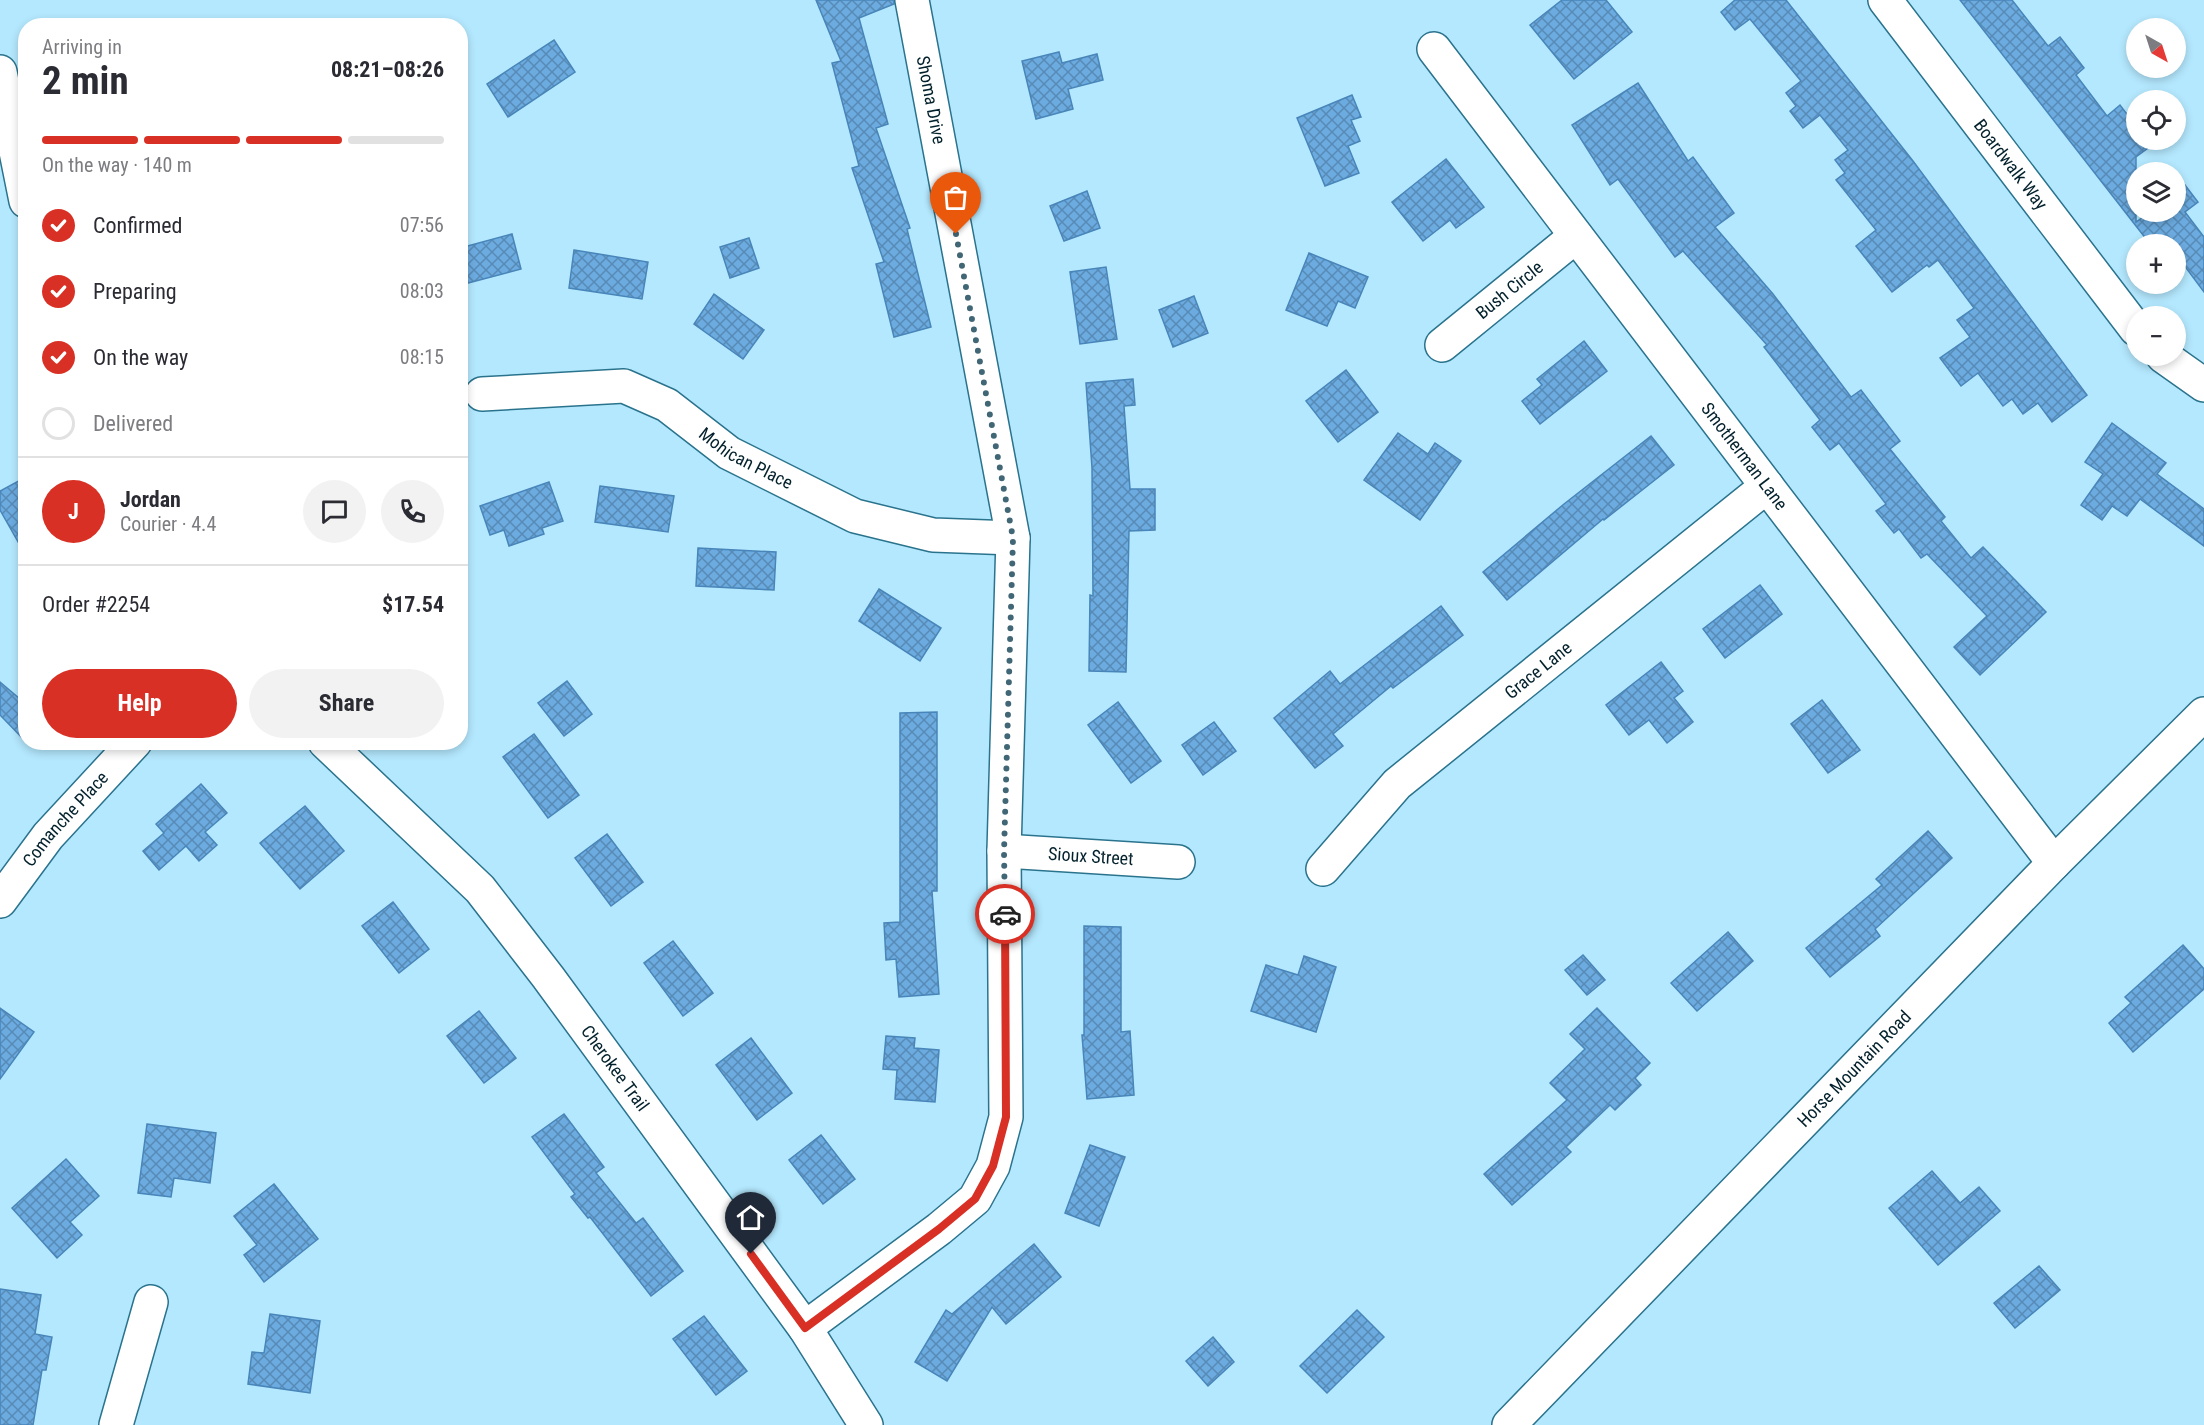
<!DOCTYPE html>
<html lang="en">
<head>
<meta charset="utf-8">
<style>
  :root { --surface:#fff; --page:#f2f2f3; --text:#2b2b33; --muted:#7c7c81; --line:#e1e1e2; --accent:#d93025 }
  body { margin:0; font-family:"Roboto Condensed",sans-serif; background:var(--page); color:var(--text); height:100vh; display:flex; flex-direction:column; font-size:22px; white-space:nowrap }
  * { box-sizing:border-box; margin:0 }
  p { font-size:20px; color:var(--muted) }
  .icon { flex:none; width:33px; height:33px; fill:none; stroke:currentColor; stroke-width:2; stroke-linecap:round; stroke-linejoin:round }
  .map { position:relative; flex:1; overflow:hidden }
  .sheet { position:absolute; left:18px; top:18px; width:450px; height:732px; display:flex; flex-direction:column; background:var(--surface); border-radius:24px; box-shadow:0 3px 9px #0003 }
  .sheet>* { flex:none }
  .needle { width:39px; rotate:141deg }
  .buttons { position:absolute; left:2126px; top:18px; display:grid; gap:12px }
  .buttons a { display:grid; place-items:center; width:60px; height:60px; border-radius:50%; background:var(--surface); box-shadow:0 3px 9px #0003; font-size:30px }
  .pin { position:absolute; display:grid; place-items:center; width:51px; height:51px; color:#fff; margin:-62px -26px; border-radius:50% 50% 50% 0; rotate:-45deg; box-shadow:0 0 6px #0007 }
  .pin .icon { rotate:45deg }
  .courier { position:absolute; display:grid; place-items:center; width:60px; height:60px; margin:-30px; border:4px solid #d93025; border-radius:50%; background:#fff; color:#222; box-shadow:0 2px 8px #0007 }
  .head em { font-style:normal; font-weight:700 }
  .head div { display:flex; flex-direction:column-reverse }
  .head { display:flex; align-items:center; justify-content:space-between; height:102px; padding:0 24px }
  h1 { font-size:39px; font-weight:700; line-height:45px }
  .bar { display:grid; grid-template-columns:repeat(4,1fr); gap:9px 6px; align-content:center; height:72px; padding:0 24px }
  .bar i { height:8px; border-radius:4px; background:var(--line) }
  .bar .active { background:var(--accent) }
  .bar p { grid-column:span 4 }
  .line { display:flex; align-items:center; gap:15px; padding:0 24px; border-top:2px solid var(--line) }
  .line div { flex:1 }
  .round { display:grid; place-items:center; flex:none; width:63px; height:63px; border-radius:32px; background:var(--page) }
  ol { padding:0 24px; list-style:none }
  li { display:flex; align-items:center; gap:18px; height:66px }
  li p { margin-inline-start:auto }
  li .icon { padding:6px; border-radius:50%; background:var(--accent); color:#fff; stroke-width:4 }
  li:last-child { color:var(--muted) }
  li i { width:33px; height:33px; border:3px solid var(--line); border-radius:50% }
  .button { display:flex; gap:12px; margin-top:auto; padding:12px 24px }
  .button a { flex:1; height:69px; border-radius:36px; background:var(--accent); color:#fff; font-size:24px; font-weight:700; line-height:69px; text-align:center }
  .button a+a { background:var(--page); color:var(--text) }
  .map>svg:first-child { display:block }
  .building { fill:url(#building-cross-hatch); stroke:#4885b9; stroke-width:1.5 }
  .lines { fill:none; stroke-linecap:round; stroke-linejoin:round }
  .minor-casing { stroke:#2a738d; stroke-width:36 }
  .minor { stroke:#fff; stroke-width:33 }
  .done { stroke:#416776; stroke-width:6; stroke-dasharray:0 10.8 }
  .route { stroke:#d93025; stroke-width:8 }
  .labels { text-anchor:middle; stroke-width:6; stroke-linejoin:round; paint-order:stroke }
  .street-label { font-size:18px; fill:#03212c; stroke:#fff }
</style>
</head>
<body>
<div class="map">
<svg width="2204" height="1425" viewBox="0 0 2204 1425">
  <defs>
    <pattern id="building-cross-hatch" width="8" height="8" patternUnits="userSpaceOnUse" patternTransform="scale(1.5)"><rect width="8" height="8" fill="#6cabe0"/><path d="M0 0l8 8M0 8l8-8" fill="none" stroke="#578bb6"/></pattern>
  </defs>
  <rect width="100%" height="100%" fill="#b4e8fe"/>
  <g class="building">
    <path d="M816,0H894V4L859,18L888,124L876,128L910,228L907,229L931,327L894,337L876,264L884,262L852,168L859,166L832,63L841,61Z"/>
    <path d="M1562,0H1606L1632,32L1574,79L1530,25Z"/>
    <path d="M1735,0H1786L1913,161L2087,395L2052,422L2038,403L2023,414L2012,399L2003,406L1978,373L1961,386L1940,358L1970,337L1957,320L1974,308L1938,260L1929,267L1927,265L1892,292L1856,246L1876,230L1836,180L1845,173L1835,160L1848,150L1820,115L1803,128L1790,111L1796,106L1786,93L1801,81L1750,19L1735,30L1721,12Z"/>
    <path d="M1960,0H2012L2048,46L2060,37L2084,68L2076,75L2107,116L2120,105L2136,126V140H2159L2136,157V222L2150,212H2175V192L2185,185L2198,202L2185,212L2204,237V292L2175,253V244H2150Z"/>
    <path d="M554,40L575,72L508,117L487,84Z"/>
    <path d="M1059,52L1062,63L1097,54L1103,80L1068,89L1073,109L1036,119L1022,61Z"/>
    <path d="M1638,83L1688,161L1693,157L1734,213L1715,227L1773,294L1851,397L1861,390L1900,441L1890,449L1945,517L1941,521L1971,558L1983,547L2046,612L1980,675L1954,647L1987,616L1927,554L1921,558L1899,529L1894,533L1876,511L1886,504L1839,443L1830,450L1812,427L1820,420L1764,347L1767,345L1683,251L1675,257L1618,179L1610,185L1572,125Z"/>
    <path d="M1352,95L1361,117L1351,120L1360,141L1348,146L1359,173L1325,186L1297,118Z"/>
    <path d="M1446,159L1484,207L1456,228L1450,220L1423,241L1392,202Z"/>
    <path d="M1087,191L1100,228L1064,241L1050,206Z"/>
    <path d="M512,234L521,269L468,283L460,248Z"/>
    <path d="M749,238L759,268L730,278L720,247Z"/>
    <path d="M574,250L648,262L642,299L569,288Z"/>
    <path d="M1309,253L1368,277L1355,308L1338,301L1327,326L1286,310Z"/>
    <path d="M1106,267L1117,339L1080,344L1070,272Z"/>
    <path d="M714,294L764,330L743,359L694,324Z"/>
    <path d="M1194,296L1208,333L1173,347L1159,310Z"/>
    <path d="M1584,341L1607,371L1540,424L1522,401L1542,385L1537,379Z"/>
    <path d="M1346,370L1378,412L1338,442L1306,401Z"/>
    <path d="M1133,379L1135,405L1124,406L1130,489H1155V530L1129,531L1126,672L1089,671L1090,595L1093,596L1092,468L1086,383Z"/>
    <path d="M2112,423L2166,463L2157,474L2204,509V546L2140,499L2127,516L2112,506L2102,520L2081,505L2103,474L2085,462Z"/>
    <path d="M1398,433L1428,454L1435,443L1461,461L1420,520L1364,480Z"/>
    <path d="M1651,436L1674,465L1604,520L1603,519L1507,600L1483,572L1564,504Z"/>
    <path d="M26,477V556L0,510V491Z"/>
    <path d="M549,482L563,521L542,528L544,534L509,546L504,530L490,535L480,506Z"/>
    <path d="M600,486L674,496L668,532L595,522Z"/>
    <path d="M698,548L776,552L774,590L696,586Z"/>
    <path d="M1760,585L1782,614L1725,658L1703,629Z"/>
    <path d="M879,589L941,628L920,661L859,621Z"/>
    <path d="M1441,606L1463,635L1393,688L1391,686L1333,734L1343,746L1315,768L1274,718L1330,671L1340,684Z"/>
    <path d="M1661,662L1683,691L1674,698L1693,722L1667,743L1649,720L1629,735L1606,705Z"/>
    <path d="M567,681L592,714L564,736L538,703Z"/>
    <path d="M0,682L26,704V742L0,715Z"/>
    <path d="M1822,700L1860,750L1828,773L1791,724Z"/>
    <path d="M1118,702L1161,761L1131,783L1088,725Z"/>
    <path d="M937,712V891H932L939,994L899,997L896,959L886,960L884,923L900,922V713Z"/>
    <path d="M1214,722L1236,751L1203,775L1182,745Z"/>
    <path d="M534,734L579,795L548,818L503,757Z"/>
    <path d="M201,784L227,813L205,832L217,845L199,861L186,846L159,870L143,851L164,833L156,824Z"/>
    <path d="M305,806L344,851L300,889L260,843Z"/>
    <path d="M1928,831L1952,858L1875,929L1880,936L1830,977L1806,948L1882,885L1876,879Z"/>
    <path d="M607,834L643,882L611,906L575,858Z"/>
    <path d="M393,902L429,949L399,973L362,926Z"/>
    <path d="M1084,926L1121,927V1032L1130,1031L1134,1095L1087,1099L1082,1035H1084Z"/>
    <path d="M1728,932L1753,961L1697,1011L1671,983Z"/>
    <path d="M673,941L713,993L683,1016L644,963Z"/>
    <path d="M2183,945L2204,969V989L2133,1052L2109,1023L2131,1003L2125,997Z"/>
    <path d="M1583,955L1605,980L1587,995L1565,970Z"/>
    <path d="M1304,956L1336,967L1316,1032L1251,1011L1266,965L1298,975Z"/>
    <path d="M0,1008L34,1032L0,1079Z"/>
    <path d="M1597,1008L1650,1063L1635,1078L1641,1085L1615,1110L1610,1105L1566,1147L1571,1152L1512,1205L1484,1174L1567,1100L1550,1083L1585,1049L1570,1034Z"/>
    <path d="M479,1011L516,1058L484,1083L447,1036Z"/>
    <path d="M886,1036L915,1038L914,1048L939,1050L935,1102L895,1099L897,1070L883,1069Z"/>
    <path d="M751,1038L792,1093L757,1120L716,1065Z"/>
    <path d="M564,1114L604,1167L596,1173L636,1223L643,1218L683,1271L651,1296L590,1217L588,1218L571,1197L575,1194L532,1137Z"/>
    <path d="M147,1124L216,1133L210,1183L174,1178L171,1197L138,1193Z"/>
    <path d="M821,1135L855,1179L823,1204L789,1160Z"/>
    <path d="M1090,1145L1125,1157L1099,1226L1065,1213Z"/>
    <path d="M66,1159L99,1196L70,1222L82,1235L57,1258L12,1208Z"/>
    <path d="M1932,1171L1960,1203L1979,1187L2000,1211L1938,1265L1889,1208Z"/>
    <path d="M274,1184L318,1239L264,1282L244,1255L257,1245L234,1216Z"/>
    <path d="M1034,1244L1061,1277L1006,1324L992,1307L947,1381L915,1362L946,1310L952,1314Z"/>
    <path d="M2039,1266L2060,1290L2015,1328L1994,1303Z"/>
    <path d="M0,1289L41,1295L35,1334L52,1337L46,1370H42L33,1425H0Z"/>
    <path d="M1357,1310L1384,1337L1327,1393L1300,1366Z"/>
    <path d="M270,1314L320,1321L310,1393L248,1384L252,1352L264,1353Z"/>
    <path d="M704,1316L747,1371L716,1395L673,1339Z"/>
    <path d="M1213,1337L1234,1362L1208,1386L1186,1361Z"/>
  </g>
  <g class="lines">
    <defs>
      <g id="minor">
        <path id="s1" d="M1885,0L2136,329"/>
        <path id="s2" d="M1434,49L2054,863"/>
        <path d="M0,72L26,201"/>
        <path id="s3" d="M1442,345L1576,236"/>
        <path d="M2163,356L2204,385"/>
        <path id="s4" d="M482,394L624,386L667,405L729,453L855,516L933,535L1013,538"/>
        <path id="s5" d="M325,742L480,889L548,977L805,1328L866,1425"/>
        <path id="s6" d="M1004,851L1178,862"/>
        <path id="s7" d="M1323,869L1397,784L1767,486"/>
        <path id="s8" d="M0,901L48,836L135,742"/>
        <path d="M805,1328L939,1229L975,1199L993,1166L1006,1117L1004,851L1013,538L912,0"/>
        <path d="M116,1425L151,1302"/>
        <path id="s9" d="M1509,1425L2054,863L2204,714"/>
      </g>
    </defs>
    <use href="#minor" class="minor-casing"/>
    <use href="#minor" class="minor"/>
  </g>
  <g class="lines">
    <path class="done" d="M956,234L1013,538L1004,852L1005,914"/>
    <path class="route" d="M751,1254L805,1328L939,1229L975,1199L993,1166L1006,1117L1005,914"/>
  </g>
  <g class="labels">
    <g class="street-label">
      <text transform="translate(931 100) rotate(79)" y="6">Shoma Drive</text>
      <text dy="6" stroke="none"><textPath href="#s1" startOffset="207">Boardwalk Way</textPath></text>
      <text dy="6" stroke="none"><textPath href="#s3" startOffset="87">Bush Circle</textPath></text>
      <text dy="6" stroke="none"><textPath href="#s2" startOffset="512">Smotherman Lane</textPath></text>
      <text dy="6" stroke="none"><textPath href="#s4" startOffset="285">Mohican Place</textPath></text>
      <text dy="6" stroke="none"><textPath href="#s7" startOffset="294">Grace Lane</textPath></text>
      <text dy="6" stroke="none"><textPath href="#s8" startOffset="105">Comanche Place</textPath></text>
      <text dy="6" stroke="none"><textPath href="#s6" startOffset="87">Sioux Street</textPath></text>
      <text dy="6" stroke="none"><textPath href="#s5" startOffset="438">Cherokee Trail</textPath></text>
      <text dy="6" stroke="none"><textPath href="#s9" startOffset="496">Horse Mountain Road</textPath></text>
    </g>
  </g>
</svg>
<div class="buttons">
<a><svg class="needle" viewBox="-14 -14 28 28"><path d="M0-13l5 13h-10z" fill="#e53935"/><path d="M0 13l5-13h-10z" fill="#7c7c81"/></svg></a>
<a><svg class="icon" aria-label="locate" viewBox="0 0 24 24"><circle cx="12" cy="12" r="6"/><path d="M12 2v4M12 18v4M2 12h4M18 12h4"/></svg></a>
<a><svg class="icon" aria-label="layers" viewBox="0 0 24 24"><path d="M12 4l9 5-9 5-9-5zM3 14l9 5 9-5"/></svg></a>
<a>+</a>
<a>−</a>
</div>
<div class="pin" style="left:956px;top:234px;background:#ea580c"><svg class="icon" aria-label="bag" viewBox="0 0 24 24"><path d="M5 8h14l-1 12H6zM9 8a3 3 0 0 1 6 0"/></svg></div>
<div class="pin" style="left:751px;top:1254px;background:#1f2937"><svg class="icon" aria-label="home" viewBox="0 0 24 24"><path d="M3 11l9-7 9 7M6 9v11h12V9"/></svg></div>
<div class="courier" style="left:1005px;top:914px"><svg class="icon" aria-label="car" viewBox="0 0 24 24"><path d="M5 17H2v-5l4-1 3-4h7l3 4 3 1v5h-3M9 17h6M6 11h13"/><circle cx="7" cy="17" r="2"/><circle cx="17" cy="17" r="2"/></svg></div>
<section class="sheet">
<div class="head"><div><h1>2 min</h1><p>Arriving in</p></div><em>08:21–08:26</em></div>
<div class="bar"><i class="active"></i><i class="active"></i><i class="active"></i><i></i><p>On the way · 140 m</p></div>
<ol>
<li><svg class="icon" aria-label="check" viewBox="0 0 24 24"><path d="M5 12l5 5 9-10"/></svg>Confirmed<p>07:56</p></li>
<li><svg class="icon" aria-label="check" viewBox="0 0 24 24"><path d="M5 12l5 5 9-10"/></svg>Preparing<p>08:03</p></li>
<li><svg class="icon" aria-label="check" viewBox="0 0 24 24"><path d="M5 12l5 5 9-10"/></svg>On the way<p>08:15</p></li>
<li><i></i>Delivered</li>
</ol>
<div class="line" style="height:108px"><b class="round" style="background:var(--accent);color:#fff">J</b><div><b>Jordan</b><p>Courier · 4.4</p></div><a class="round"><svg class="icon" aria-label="chat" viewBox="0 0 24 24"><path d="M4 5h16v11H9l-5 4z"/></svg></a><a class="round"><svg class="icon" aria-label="phone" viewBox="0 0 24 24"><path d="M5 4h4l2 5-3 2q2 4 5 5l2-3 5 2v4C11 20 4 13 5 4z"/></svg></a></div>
<div class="line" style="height:78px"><div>Order #2254</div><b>$17.54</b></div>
<div class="button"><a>Help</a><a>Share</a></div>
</section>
</div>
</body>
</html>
